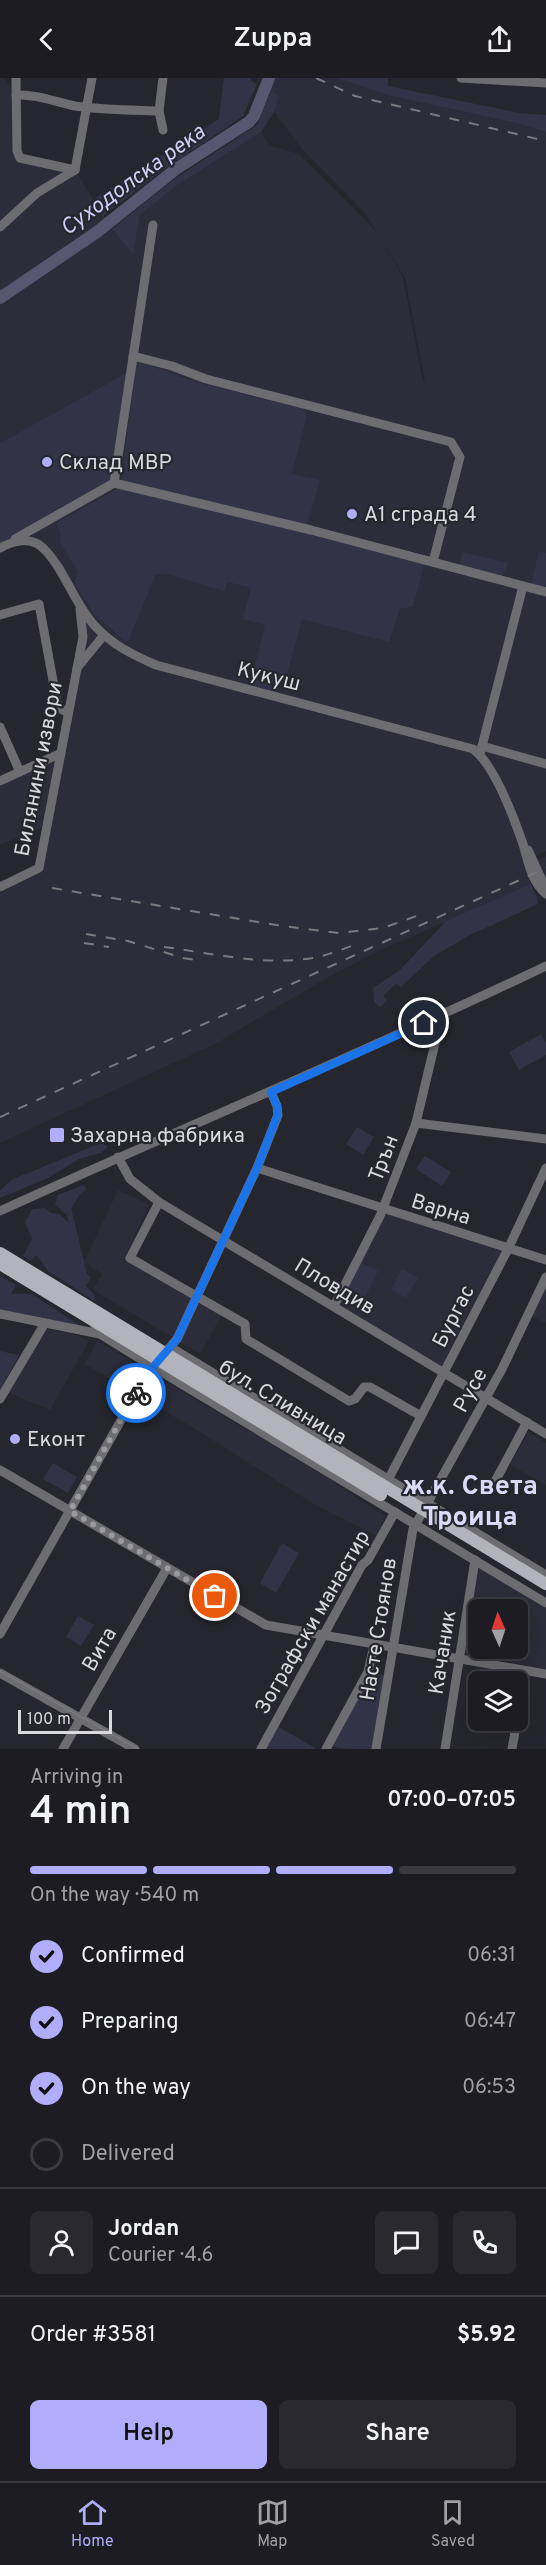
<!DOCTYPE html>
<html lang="en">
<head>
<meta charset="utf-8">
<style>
  :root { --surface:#1c1c22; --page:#29292f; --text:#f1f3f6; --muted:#a0a1a5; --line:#3a3a40; --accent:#b0aefa }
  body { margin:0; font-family:Overpass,sans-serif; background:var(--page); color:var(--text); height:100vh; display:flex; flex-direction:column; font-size:22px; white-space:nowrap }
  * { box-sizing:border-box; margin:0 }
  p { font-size:20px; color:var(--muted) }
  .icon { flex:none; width:33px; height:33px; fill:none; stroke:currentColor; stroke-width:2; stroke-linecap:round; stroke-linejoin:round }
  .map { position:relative; height:1671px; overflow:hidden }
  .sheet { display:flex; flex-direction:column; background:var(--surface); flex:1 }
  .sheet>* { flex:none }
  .needle { width:39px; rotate:357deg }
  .controls { position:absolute; left:468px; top:1521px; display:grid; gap:12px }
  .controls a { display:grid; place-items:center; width:60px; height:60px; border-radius:9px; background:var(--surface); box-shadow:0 6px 24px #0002,0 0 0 2px var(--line); font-size:30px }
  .scale { position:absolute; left:18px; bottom:15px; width:94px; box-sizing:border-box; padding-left:6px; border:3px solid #d9d9df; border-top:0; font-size:16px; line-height:21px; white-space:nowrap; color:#d9d9df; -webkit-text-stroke:4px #26262e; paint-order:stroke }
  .pin { position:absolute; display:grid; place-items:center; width:51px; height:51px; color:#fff; margin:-26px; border:3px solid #fff; border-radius:50%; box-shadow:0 2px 6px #0007 }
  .courier { position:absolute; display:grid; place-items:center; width:60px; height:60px; margin:-30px; border:4px solid #1a73e8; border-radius:50%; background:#fff; color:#222; box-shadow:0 2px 8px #0007 }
  .headline em { font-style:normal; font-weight:600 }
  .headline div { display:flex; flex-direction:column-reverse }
  .headline { display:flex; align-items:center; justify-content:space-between; height:102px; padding:0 30px }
  h1 { font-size:39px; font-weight:600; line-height:45px }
  .bar { display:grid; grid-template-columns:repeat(4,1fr); gap:9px 6px; align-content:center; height:72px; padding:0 30px }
  .bar i { height:8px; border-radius:4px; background:var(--line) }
  .bar .on { background:var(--accent) }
  .bar p { grid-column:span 4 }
  .line { display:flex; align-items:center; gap:15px; padding:0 30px; border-top:2px solid var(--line) }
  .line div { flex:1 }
  .round { display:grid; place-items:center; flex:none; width:63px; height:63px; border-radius:9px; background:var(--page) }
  ol { padding:0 30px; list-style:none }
  li { display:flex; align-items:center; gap:18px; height:66px }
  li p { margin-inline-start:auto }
  li .icon { padding:6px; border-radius:50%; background:var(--accent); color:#111; stroke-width:4 }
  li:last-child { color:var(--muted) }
  li i { width:33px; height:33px; border:3px solid var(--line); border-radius:50% }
  .button { display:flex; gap:12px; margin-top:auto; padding:12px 30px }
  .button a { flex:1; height:69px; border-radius:9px; background:var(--accent); color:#111; font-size:24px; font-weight:600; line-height:69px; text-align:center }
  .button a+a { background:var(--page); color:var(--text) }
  header { display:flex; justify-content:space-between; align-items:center; height:78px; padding:0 30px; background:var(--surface); font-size:27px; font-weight:600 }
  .tab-bar { display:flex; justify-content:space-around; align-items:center; height:84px; border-top:2px solid var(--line); background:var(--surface); font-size:16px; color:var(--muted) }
  .tab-bar a { display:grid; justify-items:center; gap:3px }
  .tab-bar .on { color:var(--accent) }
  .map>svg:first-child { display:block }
  .built { fill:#2c2c3a; fill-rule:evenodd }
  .green { fill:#333348 }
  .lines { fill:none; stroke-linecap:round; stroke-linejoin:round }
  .river { stroke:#585772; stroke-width:12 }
  .minor { stroke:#6d6d71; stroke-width:9 }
  .major { stroke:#b3b3bc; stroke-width:12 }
  .tram { stroke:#7a7a81; stroke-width:1.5 }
  .rail { stroke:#7a7a81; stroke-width:2; stroke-dasharray:10 10; stroke-linecap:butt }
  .done { stroke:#9a9aa1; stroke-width:6; stroke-dasharray:0 10.8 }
  .route { stroke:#1a73e8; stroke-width:8 }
  .poi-dot { fill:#b0aefa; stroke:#26262e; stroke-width:2 }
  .labels { text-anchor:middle; stroke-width:4.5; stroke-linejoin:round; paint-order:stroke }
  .poi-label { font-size:21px; fill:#d9d9df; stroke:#26262e; text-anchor:start }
  .street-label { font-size:21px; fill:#d9d9df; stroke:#26262e }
  .water-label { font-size:22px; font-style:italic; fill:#cecef8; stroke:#26262e }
  .district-label { font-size:27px; font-weight:bold; fill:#dbdbf9; stroke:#26262e }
</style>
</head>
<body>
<header><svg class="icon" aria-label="back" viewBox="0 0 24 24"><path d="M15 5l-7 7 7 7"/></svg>Zuppa<svg class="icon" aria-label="share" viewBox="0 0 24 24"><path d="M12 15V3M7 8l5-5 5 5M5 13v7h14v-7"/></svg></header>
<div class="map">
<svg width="546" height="1671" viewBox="0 0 546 1671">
  <rect width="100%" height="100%" fill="#26262e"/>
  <g class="built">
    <path d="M0,0H4L16,17L20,80L75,92L112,151L132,175L140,137L176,108L261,54L269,67L299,76L377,154L364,134L302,71L274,34L280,18L264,10L269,0H337L387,17L516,45L546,54V773L536,778L539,782L546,778V800L381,872L327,900L215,966L0,1065V816L34,792L82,541L43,469L19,462L130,293L0,365ZM379,158L405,200L425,304L423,303L403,199Z"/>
    <path d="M55,680L43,749L0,767V705Z"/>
    <path d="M118,1112L149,1126L125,1177L222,1237L200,1276L93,1212L102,1196L84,1184Z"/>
    <path d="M383,1131L508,1171L445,1295L334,1228Z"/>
    <path d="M546,1199V1245L528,1237Z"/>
    <path d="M45,1251L74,1256L89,1263L50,1332L9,1315Z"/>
    <path d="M97,1263L321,1396L385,1438L377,1458L312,1425L197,1352L85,1286Z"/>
    <path d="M528,1354L546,1365V1407L510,1387Z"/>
    <path d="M478,1488L546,1530V1592L464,1575ZM478,1532H518V1570H478Z"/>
  </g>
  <g class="green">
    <path d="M224,0H251V3L257,6L243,38L163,92L103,138L95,120L219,41Z"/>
    <path d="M337,0H388V8L520,35L546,37V54L516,45L387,17Z"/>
    <path d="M271,13L280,18L274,34L261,54L176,108L140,137L133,176L112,151L173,102L257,47Z"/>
    <path d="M137,283L196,304L303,331L307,337L292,396L320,402L307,448L425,484L413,528L400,531L389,564L302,541L285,604L279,603L276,614L250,607L265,547L243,541L251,510L228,504L224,513L168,496H156L128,563L124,562L94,536L74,505L78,494L60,464L61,457L56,445L116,412L121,402Z"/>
    <path d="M130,293L116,401L0,470V365Z"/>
    <path d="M539,473L546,475V511L531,507Z"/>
    <path d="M463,474L508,485L505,494L499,499L459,488Z"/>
    <path d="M531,806L538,821V826L470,857L434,878L401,909L396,906L383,918L387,922L380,929L374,924L373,910L400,892L446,843Z"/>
    <path d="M541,956L546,965V977L519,992L509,974Z"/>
    <path d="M357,1049L374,1059L363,1077L346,1066Z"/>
    <path d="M101,1065L108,1068L101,1075L79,1081L48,1100L0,1120V1113L11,1102Z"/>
    <path d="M425,1078L451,1094L442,1108L416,1091Z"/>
    <path d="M83,1107L87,1111L81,1115L71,1130L87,1196L91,1200L86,1208L94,1216L96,1224L48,1193L36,1177L31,1183L23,1178L32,1161L25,1144L32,1131L45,1130L51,1135L59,1136L69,1145L67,1137L55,1126L58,1117Z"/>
    <path d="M361,1185L378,1193L361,1228L344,1220Z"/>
    <path d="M402,1191L418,1200L406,1220L391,1211Z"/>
    <path d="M0,1198L16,1207L11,1216H32L79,1247L0,1233Z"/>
    <path d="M0,1273L19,1277L0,1312Z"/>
    <path d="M53,1385L77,1399L68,1415L43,1401Z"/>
    <path d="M282,1465L299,1475L276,1515L260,1505Z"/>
    <path d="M78,1538L94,1547L81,1568L66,1559Z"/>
    <path d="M368,1594L389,1598L376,1671H348L327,1668Z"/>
    <path d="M275,1647L317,1671H262Z"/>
  </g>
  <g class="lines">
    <path class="river" d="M0,220L97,154L176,91L249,44L254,38L269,0"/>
    <g class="minor">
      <path d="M16,0L17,73L20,80L75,92"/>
      <path d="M163,0L159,33L163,52"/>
      <path d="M461,0L546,5"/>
      <path d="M16,17C37,16 55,24 75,28C103,32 131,32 159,33"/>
      <path d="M75,92L92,0"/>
      <path d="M0,149L37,115L75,92"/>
      <path d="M133,278L172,288L206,301L451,364L460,379L433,484"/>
      <path d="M114,405L311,452L546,514"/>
      <path d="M15,461L114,405L153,147"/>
      <path d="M0,470C13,463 31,458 43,470C64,490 74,525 94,547C112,567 133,577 156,587L473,671C495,687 514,740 523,766C528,783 531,803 546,816"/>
      <path d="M0,537L39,526L58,630L67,634"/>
      <path d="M77,590L104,557"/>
      <path d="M0,649L20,694"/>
      <path d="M482,668L546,686"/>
      <path d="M480,676L523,508"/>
      <path d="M0,703L61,675"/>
      <path d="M528,772L546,811"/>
      <path d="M0,809L39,790L83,559L80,531"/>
      <path d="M416,1045L546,1061"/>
      <path d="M118,1079L130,1101L159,1124L546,1356"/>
      <path d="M257,1090L546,1182"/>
      <path d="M159,1124L130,1180L245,1246L246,1261L349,1323L355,1321L364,1309H370L421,1338"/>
      <path d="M0,1133C182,1050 366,974 546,888"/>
      <path d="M334,1228L380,1138L416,1045L442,936"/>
      <path d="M0,1236L100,1256"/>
      <path d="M93,1244L100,1256L153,1289L546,1525"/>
      <path d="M172,1270L546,1497"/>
      <path d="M0,1321L45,1245"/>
      <path d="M0,1392L266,1547L546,1596"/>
      <path d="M388,1402L508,1171L546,1090"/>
      <path d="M491,1411L527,1344"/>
      <path d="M0,1556L133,1321L153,1289L177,1261L257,1090L278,1037L277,1028L271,1014"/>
      <path d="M0,1595L135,1671"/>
      <path d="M518,1639L525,1593"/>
      <path d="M63,1671L167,1490"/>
      <path d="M261,1671L362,1487L368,1482L395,1434"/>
      <path d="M326,1671L368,1594L374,1567"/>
      <path d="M376,1671L413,1451L502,1291L546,1199"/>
      <path d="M445,1671L475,1482"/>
      <path d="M512,1671L517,1642"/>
    </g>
    <g class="major">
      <path d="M0,1175L546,1506"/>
      <path d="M0,1186L381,1417"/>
    </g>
    <path class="tram" d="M0,1593L138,1671"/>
    <g class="rail">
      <path d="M316,0L355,18L546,63"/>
      <path d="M52,810L276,847L339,855L383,850L422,836"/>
      <path d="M86,856L128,863L183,880L202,883"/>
      <path d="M84,865L109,869"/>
      <path d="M164,869C210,875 260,887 306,881C323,879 338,873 354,867"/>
      <path d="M0,1039L546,790"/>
    </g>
  </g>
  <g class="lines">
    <path class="done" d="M136,1315L70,1433L215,1518"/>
    <path class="route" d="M136,1315L153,1289L177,1261L257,1090L278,1036L277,1028L271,1014L424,945"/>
  </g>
  <g class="poi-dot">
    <circle cx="47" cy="384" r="6"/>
    <circle cx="352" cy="436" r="6"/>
    <rect x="49" y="1049" width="16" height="16" rx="3"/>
    <circle cx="15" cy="1361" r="6"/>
  </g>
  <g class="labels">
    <g class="poi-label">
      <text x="59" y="391">Склад МВР</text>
      <text x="364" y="443">А1 сграда 4</text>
      <text x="70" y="1064">Захарна фабрика</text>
      <text x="27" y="1368">Еконт</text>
    </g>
    <g class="street-label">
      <text transform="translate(269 598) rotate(14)" y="7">Кукуш</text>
      <text transform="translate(38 691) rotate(-79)" y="7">Билянини извори</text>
      <text transform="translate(383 1080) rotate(-69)" y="7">Трън</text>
      <text transform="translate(441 1131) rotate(17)" y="7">Варна</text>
      <text transform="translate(335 1208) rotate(31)" y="7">Пловдив</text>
      <text transform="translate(453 1238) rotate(-63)" y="7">Бургас</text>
      <text transform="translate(470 1312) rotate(-61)" y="7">Русе</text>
      <text transform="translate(283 1324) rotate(31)" y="7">бул. Сливница</text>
      <text transform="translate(312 1544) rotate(-60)" y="7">Зографски манастир</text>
      <text transform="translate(378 1551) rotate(-81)" y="7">Насте Стоянов</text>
      <text transform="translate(99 1571) rotate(-60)" y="7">Вита</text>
      <text transform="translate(442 1574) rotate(-81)" y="7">Качаник</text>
    </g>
    <g class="water-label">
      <text transform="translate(132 101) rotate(-36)" y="8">Суходолска река</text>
    </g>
    <g class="district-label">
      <text x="470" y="1416">ж.к. Света<tspan x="470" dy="31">Троица</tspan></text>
    </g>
  </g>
</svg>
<div class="controls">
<a><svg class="needle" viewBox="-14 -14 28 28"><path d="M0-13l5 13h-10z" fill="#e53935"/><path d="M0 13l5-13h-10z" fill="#a0a1a5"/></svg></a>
<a><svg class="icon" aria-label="layers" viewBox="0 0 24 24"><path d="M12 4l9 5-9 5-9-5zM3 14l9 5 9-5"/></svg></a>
</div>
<div class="scale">100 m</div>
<div class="pin" style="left:215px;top:1518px;background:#ea580c"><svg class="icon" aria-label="bag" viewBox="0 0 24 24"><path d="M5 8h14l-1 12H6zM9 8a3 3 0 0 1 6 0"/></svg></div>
<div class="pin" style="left:424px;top:945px;background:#1f2937"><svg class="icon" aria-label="home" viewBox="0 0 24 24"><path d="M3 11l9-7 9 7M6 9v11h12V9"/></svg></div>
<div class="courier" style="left:136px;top:1315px"><svg class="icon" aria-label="bike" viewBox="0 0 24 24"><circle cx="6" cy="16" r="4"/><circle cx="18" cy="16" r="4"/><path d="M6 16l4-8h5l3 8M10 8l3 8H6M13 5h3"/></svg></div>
</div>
<section class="sheet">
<div class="headline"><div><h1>4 min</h1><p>Arriving in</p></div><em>07:00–07:05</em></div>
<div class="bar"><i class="on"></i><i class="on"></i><i class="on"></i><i></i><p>On the way · 540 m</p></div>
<ol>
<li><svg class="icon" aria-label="check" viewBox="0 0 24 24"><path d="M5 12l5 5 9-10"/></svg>Confirmed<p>06:31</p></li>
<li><svg class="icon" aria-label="check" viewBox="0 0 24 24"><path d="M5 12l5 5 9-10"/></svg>Preparing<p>06:47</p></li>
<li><svg class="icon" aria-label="check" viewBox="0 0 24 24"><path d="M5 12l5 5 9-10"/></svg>On the way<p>06:53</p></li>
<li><i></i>Delivered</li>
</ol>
<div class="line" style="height:108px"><a class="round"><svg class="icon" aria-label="person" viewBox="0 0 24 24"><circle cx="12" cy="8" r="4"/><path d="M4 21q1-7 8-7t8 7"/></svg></a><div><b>Jordan</b><p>Courier · 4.6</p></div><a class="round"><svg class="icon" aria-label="chat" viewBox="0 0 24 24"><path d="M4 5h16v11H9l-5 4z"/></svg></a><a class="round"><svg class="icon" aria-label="phone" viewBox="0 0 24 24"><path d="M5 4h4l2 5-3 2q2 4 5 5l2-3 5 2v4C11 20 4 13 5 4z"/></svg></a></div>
<div class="line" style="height:78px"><div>Order #3581</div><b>$5.92</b></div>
<div class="button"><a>Help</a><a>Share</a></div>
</section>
<nav class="tab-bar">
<a class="on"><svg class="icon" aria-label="home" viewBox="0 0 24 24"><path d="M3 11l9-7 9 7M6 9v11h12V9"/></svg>Home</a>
<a><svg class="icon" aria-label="map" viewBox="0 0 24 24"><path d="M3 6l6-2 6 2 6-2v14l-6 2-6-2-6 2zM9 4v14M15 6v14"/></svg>Map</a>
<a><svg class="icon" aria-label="saved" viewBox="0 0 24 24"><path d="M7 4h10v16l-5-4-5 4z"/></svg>Saved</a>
</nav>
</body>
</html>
